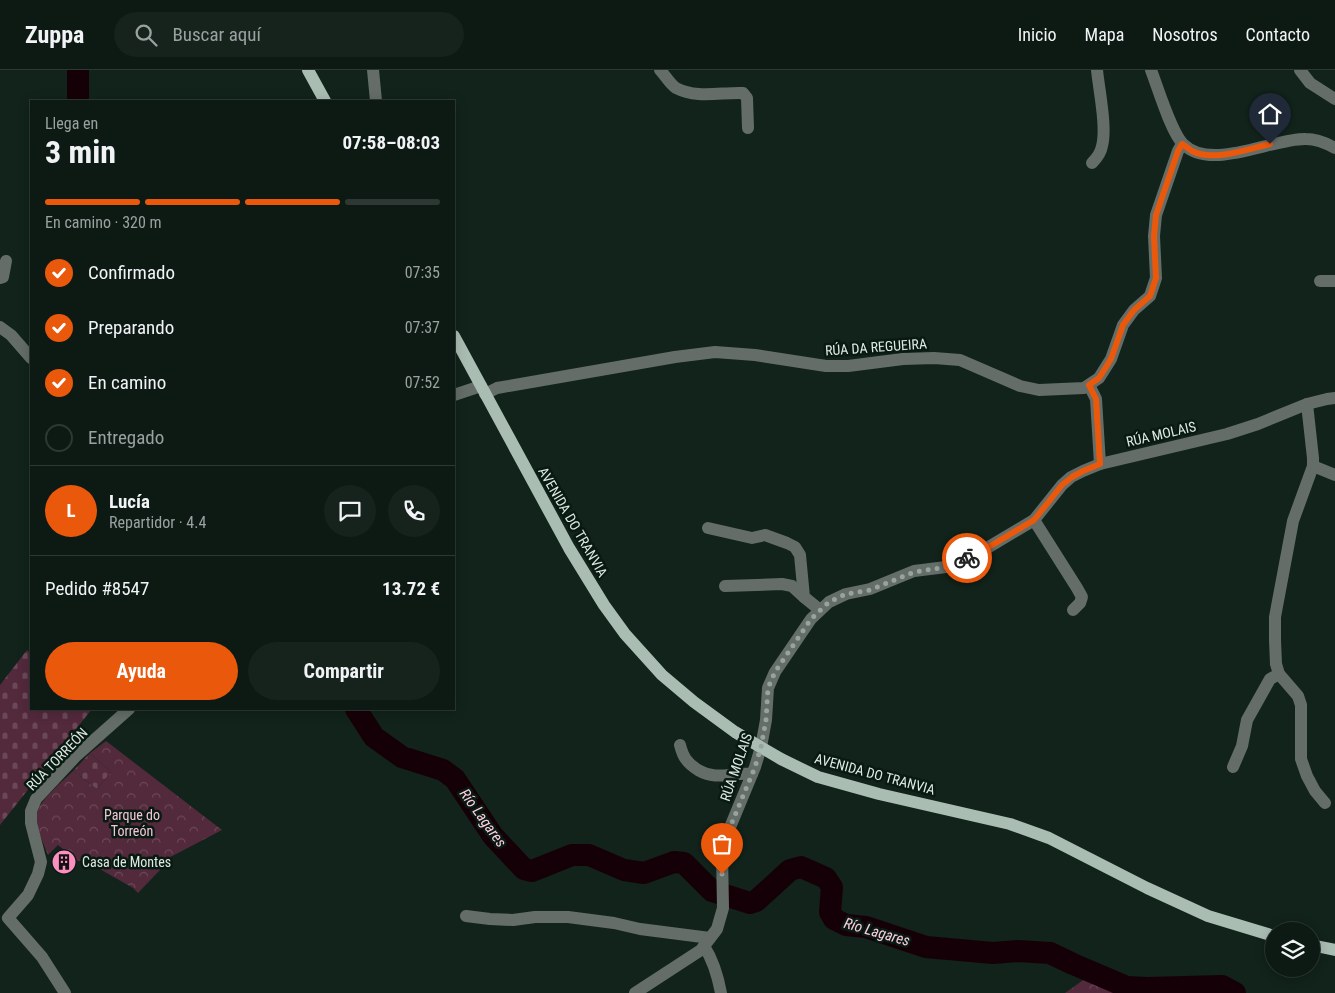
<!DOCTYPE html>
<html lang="es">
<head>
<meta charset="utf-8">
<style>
  :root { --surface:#0d1a14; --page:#16231d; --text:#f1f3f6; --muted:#9aa1a0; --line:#2d3834; --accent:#ea580c }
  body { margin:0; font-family:"Roboto Condensed",sans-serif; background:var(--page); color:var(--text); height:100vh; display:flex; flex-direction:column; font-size:19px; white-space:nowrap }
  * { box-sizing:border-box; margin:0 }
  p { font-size:16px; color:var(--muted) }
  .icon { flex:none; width:28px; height:28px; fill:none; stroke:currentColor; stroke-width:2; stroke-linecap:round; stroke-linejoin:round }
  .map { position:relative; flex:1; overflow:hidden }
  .sheet { position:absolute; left:30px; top:30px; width:425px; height:610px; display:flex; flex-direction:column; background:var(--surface); border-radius:0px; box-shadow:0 2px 12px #0003,0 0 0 1px var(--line) }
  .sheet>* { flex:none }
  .buttons { position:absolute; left:1265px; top:852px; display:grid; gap:10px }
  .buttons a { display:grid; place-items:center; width:55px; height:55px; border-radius:50%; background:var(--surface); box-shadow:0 2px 12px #0003,0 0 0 1px var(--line); font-size:25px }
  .pin { position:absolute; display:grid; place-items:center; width:42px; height:42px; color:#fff; margin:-51px -21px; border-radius:50% 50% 50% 0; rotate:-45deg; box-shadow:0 0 5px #0007 }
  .pin .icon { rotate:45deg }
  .courier { position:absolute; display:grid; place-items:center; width:50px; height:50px; margin:-25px; border:4px solid #ea580c; border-radius:50%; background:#fff; color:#222; box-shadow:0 1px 6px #0007 }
  .summary em { font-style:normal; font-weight:700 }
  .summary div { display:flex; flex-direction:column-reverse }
  .summary { display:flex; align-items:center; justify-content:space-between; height:85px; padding:0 15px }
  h1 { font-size:32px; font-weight:700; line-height:38px }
  .bar { display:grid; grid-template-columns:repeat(4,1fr); gap:8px 5px; align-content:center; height:60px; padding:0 15px }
  .bar i { height:6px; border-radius:4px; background:var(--line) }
  .bar .on { background:var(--accent) }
  .bar p { grid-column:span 4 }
  .line { display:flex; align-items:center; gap:12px; padding:0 15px; border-top:1px solid var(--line) }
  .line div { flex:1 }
  .round { display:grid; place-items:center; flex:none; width:52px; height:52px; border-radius:26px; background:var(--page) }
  ol { padding:0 15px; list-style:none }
  li { display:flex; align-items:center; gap:15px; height:55px }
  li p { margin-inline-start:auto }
  li .icon { padding:5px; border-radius:50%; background:var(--accent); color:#fff; stroke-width:4 }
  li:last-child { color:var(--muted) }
  li i { width:28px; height:28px; border:2px solid var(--line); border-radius:50% }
  .action { display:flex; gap:10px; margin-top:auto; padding:10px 15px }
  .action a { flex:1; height:58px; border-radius:30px; background:var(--accent); color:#fff; font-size:20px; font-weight:700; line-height:58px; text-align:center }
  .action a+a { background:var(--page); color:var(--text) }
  header { display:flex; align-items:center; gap:30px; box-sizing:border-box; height:70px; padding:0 25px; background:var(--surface); border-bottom:1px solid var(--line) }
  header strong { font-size:24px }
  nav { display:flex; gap:28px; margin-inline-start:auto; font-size:18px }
  .search { width:350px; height:45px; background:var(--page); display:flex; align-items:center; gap:12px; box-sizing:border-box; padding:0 18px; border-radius:28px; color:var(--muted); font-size:19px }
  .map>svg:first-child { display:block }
  .forest { fill:url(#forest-crowns) }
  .cemetery { fill:url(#cemetery-stones) }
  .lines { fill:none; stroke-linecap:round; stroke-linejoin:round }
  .river { stroke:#160007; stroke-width:22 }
  .minor { stroke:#646d68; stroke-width:12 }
  .major { stroke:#aabdb3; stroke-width:12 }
  .done { stroke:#97a49d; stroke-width:5; stroke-dasharray:0 9 }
  .route { stroke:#ea580c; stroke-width:6 }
  .labels { text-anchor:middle; stroke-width:5; stroke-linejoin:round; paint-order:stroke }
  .street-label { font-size:14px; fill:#dfeae4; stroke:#081a11 }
  .park-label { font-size:14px; fill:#f6c5d8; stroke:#081a11 }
  .poi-label { font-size:14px; fill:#dfeae4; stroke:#081a11; text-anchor:start }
  .water-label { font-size:15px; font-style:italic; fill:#ffcee1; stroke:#081a11 }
</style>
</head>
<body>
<header>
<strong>Zuppa</strong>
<div class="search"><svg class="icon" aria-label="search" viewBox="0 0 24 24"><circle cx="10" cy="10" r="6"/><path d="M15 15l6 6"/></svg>Buscar aquí</div>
<nav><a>Inicio</a><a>Mapa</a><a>Nosotros</a><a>Contacto</a></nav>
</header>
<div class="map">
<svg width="1335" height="923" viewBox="0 0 1335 923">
  <defs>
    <pattern id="forest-crowns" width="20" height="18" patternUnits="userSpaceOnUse" patternTransform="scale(1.25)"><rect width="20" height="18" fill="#53293c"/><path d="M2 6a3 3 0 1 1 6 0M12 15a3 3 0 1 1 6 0" fill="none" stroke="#6b4858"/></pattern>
    <pattern id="cemetery-stones" width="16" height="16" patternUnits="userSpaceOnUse" patternTransform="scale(1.25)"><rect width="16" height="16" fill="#53293c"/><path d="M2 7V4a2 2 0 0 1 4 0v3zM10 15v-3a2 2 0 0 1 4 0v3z" fill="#6b4858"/></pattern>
  </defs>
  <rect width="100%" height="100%" fill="#11231a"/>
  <g class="forest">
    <path d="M106,671L222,760L157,794L160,800L138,823L133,818L98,798L84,791H78L58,775L48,785C43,772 35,757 37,743C39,731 64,710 73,701L97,719L111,702L90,683Z"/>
    <path d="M1093,903L1198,923H1065Z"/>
  </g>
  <g class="cemetery">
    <path d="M27,580L31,584V639H92L0,755V615Z"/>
    <path d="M90,683L111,702L97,719L73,701Z"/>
  </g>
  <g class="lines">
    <g class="river">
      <path d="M78,0V31"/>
      <path d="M356,639L374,667L402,687L443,700L455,709L493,766L524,799L532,801L572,785H589L624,800L644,803L674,792L684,793L712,821L750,833L756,831L790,800L801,797L826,808L832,817L830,842L834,849L846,855L866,857L926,877L993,883L1018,881L1050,883L1073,894L1127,917L1147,918L1222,916L1235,923"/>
    </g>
    <g class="minor">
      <path d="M373,0L376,31"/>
      <path d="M660,0C665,5 670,14 676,18C697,29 721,22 743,23L747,28L748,58"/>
      <path d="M1151,0C1158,18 1171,62 1183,74C1211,102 1272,68 1306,69C1316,69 1326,73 1335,78"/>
      <path d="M1300,0L1310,13L1335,29"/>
      <path d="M1092,93C1097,88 1101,82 1102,76C1107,58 1099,20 1097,0"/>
      <path d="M0,208L3,207L6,191"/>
      <path d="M1320,211H1335"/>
      <path d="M0,257L11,265L31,288"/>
      <path d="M1089,315L1096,329L1100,394"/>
      <path d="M485,324L497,318L675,287L715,282L755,285L826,296H848L903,289L934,288L960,290L1020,316L1039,320L1084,318L1099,308L1111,289L1123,255L1134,240L1150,226L1156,208L1154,166L1156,145L1178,81L1182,74"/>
      <path d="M454,325L481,316"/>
      <path d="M1307,334L1313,388V396L1293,451L1275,547V570L1276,594L1279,604L1298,626L1301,635V689L1307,706L1315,721L1325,733"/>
      <path d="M1313,396L1335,405"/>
      <path d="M1034,450L1077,518L1082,527L1080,533L1073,540"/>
      <path d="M708,458L752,468L765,465L787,473L795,477L800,485L804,527L820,540"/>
      <path d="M725,516L782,514L792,516L804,527"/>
      <path d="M680,675C683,687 687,693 698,700C717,711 732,702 752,704"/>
      <path d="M1233,697L1242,676L1247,650L1270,609L1279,604"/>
      <path d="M466,846L490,849L513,850L535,847H568L614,853L640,859L710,868"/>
      <path d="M704,876C713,890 718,907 721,923"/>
      <path d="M65,923L42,887L8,848L28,825L38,804L41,792L31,753V741L36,729L76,686L129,639"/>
      <path d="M635,923L701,880L717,859L723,838L722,782L726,767L755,697L761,677L766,650L768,618L775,602L811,549L829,532L846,524L870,519L914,501L946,497L977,484L1034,450L1062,415L1071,407L1083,401L1100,394L1227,364L1258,354L1307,334L1327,329L1335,328"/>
    </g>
    <g class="major">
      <path d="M308,0L325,31"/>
      <path d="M454,266L569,478L604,535L625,564L662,605L694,632L735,662L781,689L818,707L879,724L1010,754L1049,768L1147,818L1208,846L1274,866"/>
      <path d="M1311,875L1335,880"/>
    </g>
  </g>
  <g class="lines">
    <path class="done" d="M722,804V782L726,767L755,697L761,677L766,650L768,618L775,602L811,549L829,532L846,524L870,520L914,502L946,497L967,488"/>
    <path class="route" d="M967,488L977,484L1034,450L1062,415L1072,407L1083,401L1100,394L1096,329L1089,315L1099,308L1111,289L1123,255L1134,240L1150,226L1156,208L1154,166L1156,145L1178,81L1182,74C1186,76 1189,79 1192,81C1213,92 1248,79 1270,74"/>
  </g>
  <defs>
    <symbol id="building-disc" viewBox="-11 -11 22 22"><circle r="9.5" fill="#fd8ebf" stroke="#081a11"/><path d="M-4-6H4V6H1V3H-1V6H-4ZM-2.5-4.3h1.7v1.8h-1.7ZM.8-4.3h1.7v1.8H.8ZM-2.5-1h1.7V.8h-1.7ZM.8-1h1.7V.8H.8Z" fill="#111"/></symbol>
  </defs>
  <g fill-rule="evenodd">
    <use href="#building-disc" x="50" y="778" width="28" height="28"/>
  </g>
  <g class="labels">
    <g class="street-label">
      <text transform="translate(876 277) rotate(-4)" y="5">RÚA DA REGUEIRA</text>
      <text transform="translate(1161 364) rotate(-13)" y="5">RÚA MOLAIS</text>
      <text transform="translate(573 452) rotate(60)" y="5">AVENIDA DO TRANVIA</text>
      <text transform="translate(57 689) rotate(-46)" y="5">RÚA TORREÓN</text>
      <text transform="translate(736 697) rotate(-71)" y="5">RÚA MOLAIS</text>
      <text transform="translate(875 704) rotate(15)" y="5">AVENIDA DO TRANVIA</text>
    </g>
    <g class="park-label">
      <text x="132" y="750">Parque do<tspan x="132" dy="16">Torreón</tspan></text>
    </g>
    <g class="poi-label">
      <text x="82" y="797">Casa de Montes</text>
    </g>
    <g class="water-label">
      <text transform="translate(483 748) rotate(54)" y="5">Río Lagares</text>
      <text transform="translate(877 862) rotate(16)" y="5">Río Lagares</text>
    </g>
  </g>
</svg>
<div class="buttons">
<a><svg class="icon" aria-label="layers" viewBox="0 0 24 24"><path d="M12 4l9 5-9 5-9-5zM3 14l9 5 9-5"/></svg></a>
</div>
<div class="pin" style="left:722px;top:804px;background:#ea580c"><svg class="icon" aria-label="bag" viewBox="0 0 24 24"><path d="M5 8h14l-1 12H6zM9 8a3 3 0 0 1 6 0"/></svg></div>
<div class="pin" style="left:1270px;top:74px;background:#1f2937"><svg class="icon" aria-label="home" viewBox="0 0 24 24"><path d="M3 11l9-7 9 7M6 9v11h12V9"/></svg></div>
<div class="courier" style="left:967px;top:488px"><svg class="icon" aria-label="bike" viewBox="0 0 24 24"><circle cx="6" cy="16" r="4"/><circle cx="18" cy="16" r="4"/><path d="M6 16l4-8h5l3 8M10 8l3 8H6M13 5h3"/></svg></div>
<section class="sheet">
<div class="summary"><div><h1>3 min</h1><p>Llega en</p></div><em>07:58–08:03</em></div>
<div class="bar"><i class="on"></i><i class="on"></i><i class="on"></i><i></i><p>En camino · 320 m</p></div>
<ol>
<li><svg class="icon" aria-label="check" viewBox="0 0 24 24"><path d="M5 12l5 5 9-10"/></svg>Confirmado<p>07:35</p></li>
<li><svg class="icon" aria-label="check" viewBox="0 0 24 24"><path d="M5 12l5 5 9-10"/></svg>Preparando<p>07:37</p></li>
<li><svg class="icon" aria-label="check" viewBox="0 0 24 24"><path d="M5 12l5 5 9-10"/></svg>En camino<p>07:52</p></li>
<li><i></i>Entregado</li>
</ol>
<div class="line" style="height:90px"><b class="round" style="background:var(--accent);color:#fff">L</b><div><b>Lucía</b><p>Repartidor · 4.4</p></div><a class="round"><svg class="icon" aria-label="chat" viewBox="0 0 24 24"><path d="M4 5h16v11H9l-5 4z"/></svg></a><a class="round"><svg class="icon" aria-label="phone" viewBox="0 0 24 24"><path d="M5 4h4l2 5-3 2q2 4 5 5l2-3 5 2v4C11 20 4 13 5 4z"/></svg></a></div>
<div class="line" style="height:65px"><div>Pedido #8547</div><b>13.72 €</b></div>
<div class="action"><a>Ayuda</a><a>Compartir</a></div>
</section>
</div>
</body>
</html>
